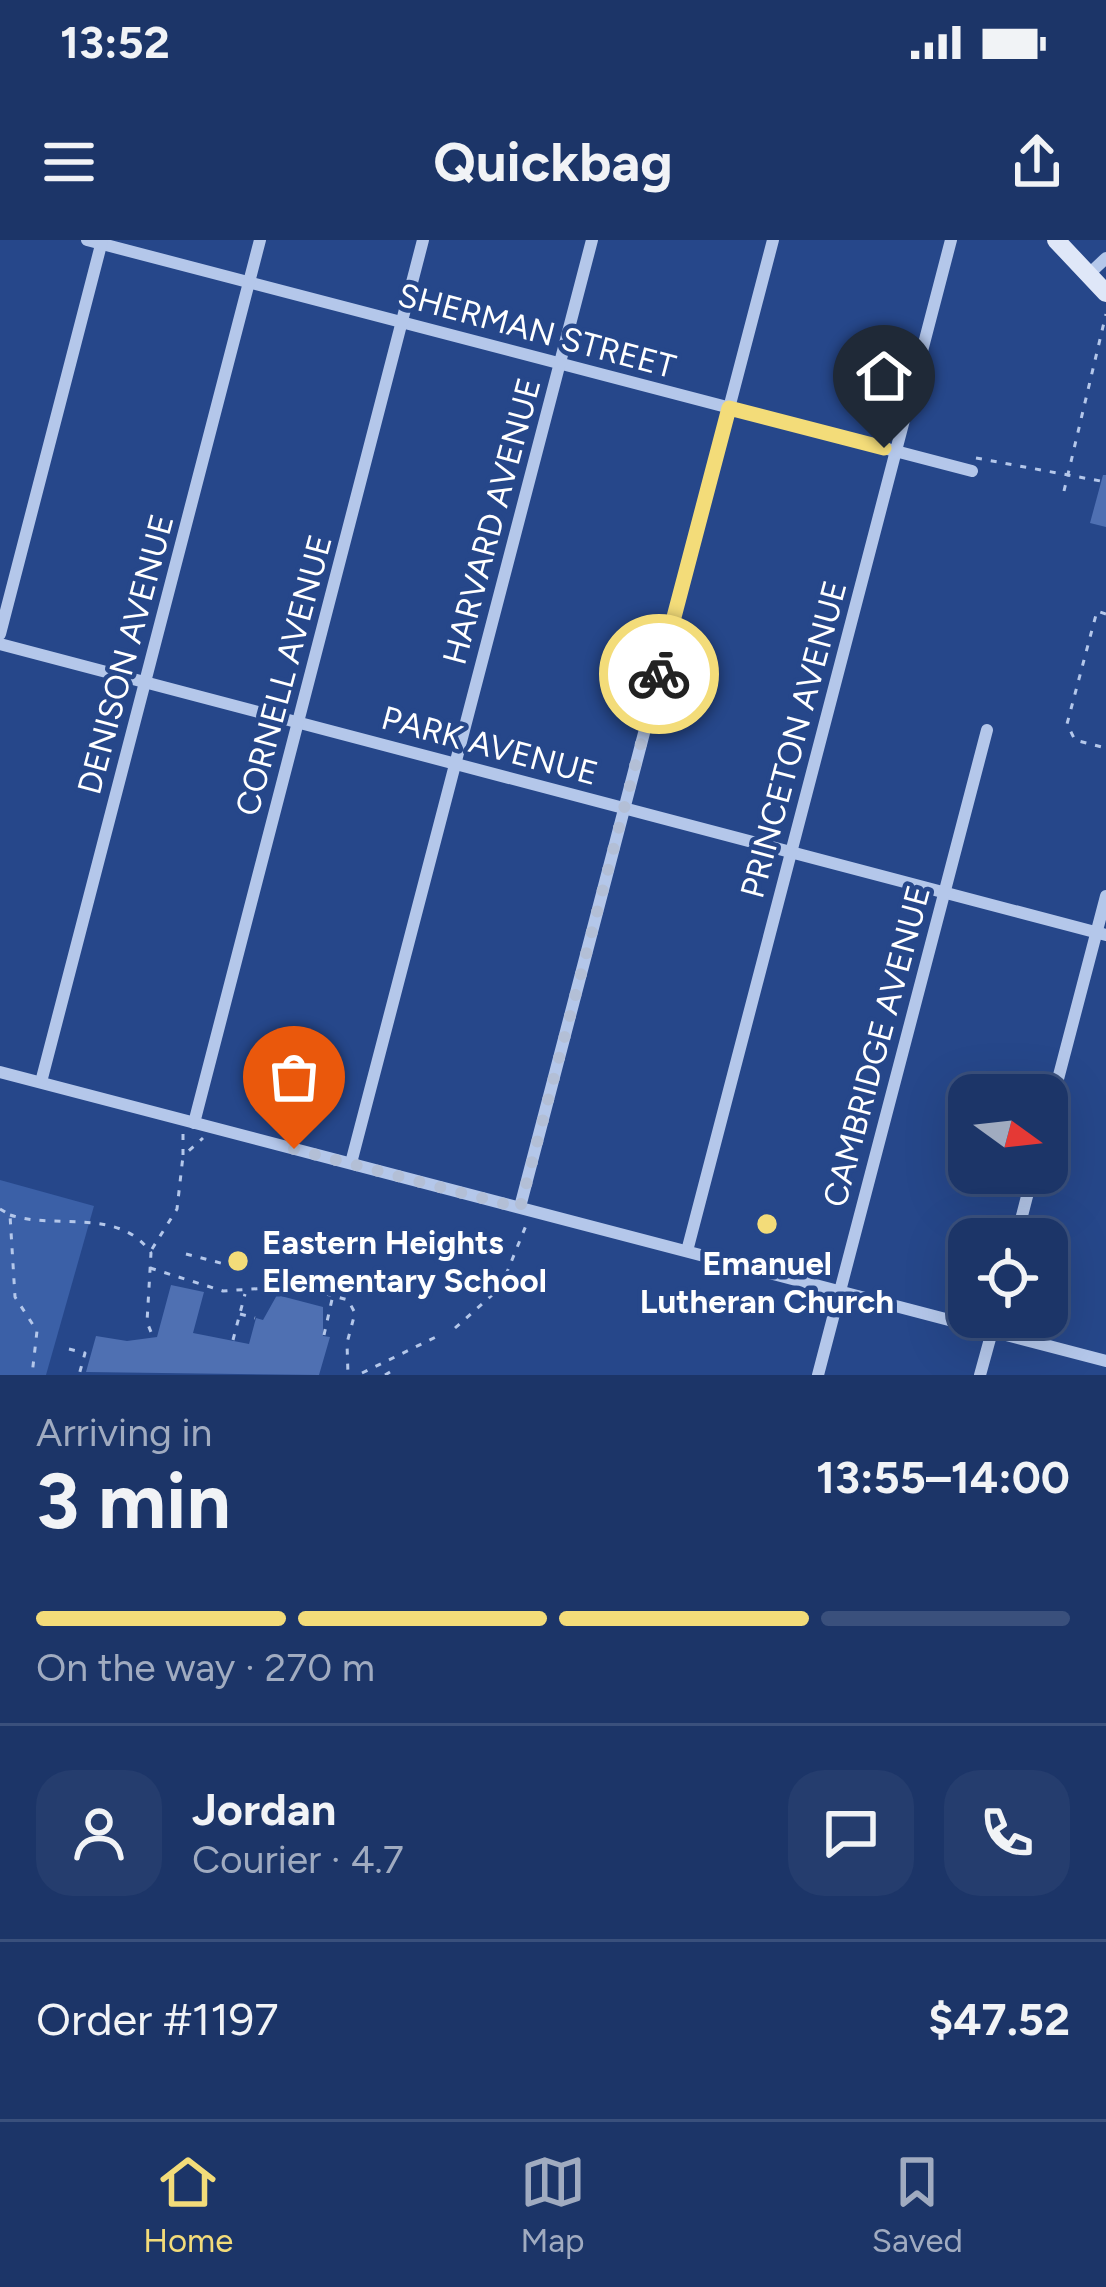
<!DOCTYPE html>
<html lang="en">
<head>
<meta charset="utf-8">
<style>
  :root { --surface:#1c3568; --page:#253d6e; --text:#f1f3f6; --muted:#a0abc0; --line:#3a507c; --accent:#f3dc79 }
  body { margin:0; font-family:Figtree,sans-serif; background:var(--page); color:var(--text); height:100vh; display:flex; flex-direction:column; font-size:45px; white-space:nowrap }
  * { box-sizing:border-box; margin:0 }
  p { font-size:39px; color:var(--muted) }
  .icon { flex:none; width:66px; height:66px; fill:none; stroke:currentColor; stroke-width:2; stroke-linecap:round; stroke-linejoin:round }
  .map { position:relative; height:1135px; overflow:hidden }
  .drawer { display:flex; flex-direction:column; background:var(--surface); flex:1 }
  .drawer>* { flex:none }
  .needle { width:78px; rotate:105deg }
  .tools { position:absolute; left:948px; top:834px; display:grid; gap:24px }
  .tools a { display:grid; place-items:center; width:120px; height:120px; border-radius:24px; background:var(--surface); box-shadow:0 12px 48px #0002,0 0 0 3px var(--line); font-size:60px }
  .pin { position:absolute; display:grid; place-items:center; width:102px; height:102px; color:#fff; margin:-123px -51px; border-radius:50% 50% 50% 0; rotate:-45deg; box-shadow:0 0 12px #0007 }
  .pin .icon { rotate:45deg }
  .courier { position:absolute; display:grid; place-items:center; width:120px; height:120px; margin:-60px; border:9px solid #f3dc79; border-radius:50%; background:#fff; color:#222; box-shadow:0 3px 15px #0007 }
  .head em { font-style:normal; font-weight:700 }
  .head div { display:flex; flex-direction:column-reverse }
  .head { display:flex; align-items:center; justify-content:space-between; height:204px; padding:0 36px }
  h1 { font-size:78px; font-weight:700; line-height:90px }
  .bar { display:grid; grid-template-columns:repeat(4,1fr); gap:18px 12px; align-content:center; height:144px; padding:0 36px }
  .bar i { height:15px; border-radius:9px; background:var(--line) }
  .bar .selected { background:var(--accent) }
  .bar p { grid-column:span 4 }
  .line { display:flex; align-items:center; gap:30px; padding:0 36px; border-top:3px solid var(--line) }
  .line div { flex:1 }
  .round { display:grid; place-items:center; flex:none; width:126px; height:126px; border-radius:36px; background:var(--page) }
  .status { display:flex; justify-content:space-between; align-items:center; height:84px; padding:0 60px; background:var(--surface); direction:ltr }
  .status svg { height:33px; fill:currentColor }
  header { display:flex; justify-content:space-between; align-items:center; height:156px; padding:0 36px; background:var(--surface); font-size:54px; font-weight:700 }
  .dock { display:flex; justify-content:space-around; align-items:center; height:168px; border-top:3px solid var(--line); background:var(--surface); font-size:33px; color:var(--muted) }
  .dock a { display:grid; justify-items:center; gap:6px }
  .dock .selected { color:var(--accent) }
  .map>svg:first-child { display:block }
  .green { fill:#3b60a7 }
  .building { fill:#4f70b2 }
  .lines { fill:none; stroke-linecap:round; stroke-linejoin:round }
  .path { stroke:#b4c7ea; stroke-width:3; stroke-dasharray:6 9; stroke-linecap:butt }
  .street { stroke:#b4c7ea; stroke-width:12 }
  .secondary { stroke:#dfe7f8; stroke-width:18 }
  .done { stroke:#b3bfd6; stroke-width:12; stroke-dasharray:0 21.6 }
  .route { stroke:#f3dc79; stroke-width:15 }
  .poi-dot { fill:#f3dc79; stroke:#26478a; stroke-width:4.5 }
  .labels { text-anchor:middle; stroke-width:9; stroke-linejoin:round; paint-order:stroke }
  .street-label { font-size:33px; fill:#fff; stroke:#26478a }
  .poi-label { font-size:33px; font-weight:bold; fill:#fff; stroke:#26478a; text-anchor:start }
</style>
</head>
<body>
<div class="status"><b>13:52</b><svg viewBox="0 0 49 12"><path d="M0 12V9h3v3zM5 12V6h3v6zM10 12V3h3v9zM15 12V0h3v12zM26 1h20v11H26zM47 4h2v5h-2z"/></svg></div>
<header><svg class="icon" aria-label="menu" viewBox="0 0 24 24"><path d="M4 6h16M4 12h16M4 18h16"/></svg>Quickbag<svg class="icon" aria-label="share" viewBox="0 0 24 24"><path d="M12 15V3M7 8l5-5 5 5M5 13v7h14v-7"/></svg></header>
<div class="map">
<svg width="1106" height="1135" viewBox="0 0 1106 1135">
  <rect width="100%" height="100%" fill="#26478a"/>
  <path class="green" d="M0,940L94,966L46,1135H0Z"/>
  <g class="building">
    <path d="M1103,235H1106V287L1090,283Z"/>
    <path d="M171,1045L204,1052L193,1093L249,1104L256,1078L263,1080L277,1055L323,1067V1096L330,1097L319,1135L86,1132L96,1096L127,1101L157,1097Z"/>
  </g>
  <g class="lines">
    <g class="path">
      <path d="M976,218L1106,242"/>
      <path d="M1064,251L1106,74"/>
      <path d="M1106,374L1097,371L1067,484L1075,500L1106,508"/>
      <path d="M183,894V916L203,898"/>
      <path d="M0,969L10,975L15,1057L37,1091L32,1135"/>
      <path d="M10,975C56,990 120,967 151,1013L147,1082L153,1097"/>
      <path d="M152,1009L177,969L183,916"/>
      <path d="M186,1014L232,1026"/>
      <path d="M150,1028L223,1051L297,1046L348,1060L355,1073L347,1103L348,1135"/>
      <path d="M240,1074L255,1078"/>
      <path d="M455,1088L501,1047L527,983"/>
      <path d="M324,1095L333,1055"/>
      <path d="M233,1100L245,1054"/>
      <path d="M69,1109L85,1113L79,1135"/>
      <path d="M362,1133L440,1095"/>
      <path d="M385,1135L390,1132"/>
    </g>
    <g class="street">
      <path d="M87,0L972,231"/>
      <path d="M1089,34L1106,18"/>
      <path d="M0,394L102,1"/>
      <path d="M0,404L1106,695"/>
      <path d="M0,832L1106,1121"/>
      <path d="M41,842L260,0"/>
      <path d="M1047,881L1106,656"/>
      <path d="M194,883L423,0"/>
      <path d="M351,923L592,0"/>
      <path d="M520,967L773,0"/>
      <path d="M1016,999L1033,933"/>
      <path d="M687,1011L951,0"/>
      <path d="M818,1135L987,490"/>
      <path d="M980,1135L996,1077"/>
    </g>
    <path class="secondary" d="M1056,0L1106,53"/>
  </g>
  <g class="lines">
    <path class="done" d="M294,909L520,968L659,434"/>
    <path class="route" d="M659,434L729,168L884,208"/>
  </g>
  <g class="poi-dot">
    <circle cx="767" cy="984" r="12"/>
    <circle cx="238" cy="1021" r="12"/>
  </g>
  <g class="labels">
    <g class="street-label">
      <text transform="translate(537 90) rotate(15)" y="12">SHERMAN STREET</text>
      <text transform="translate(491 281) rotate(-75)" y="12">HARVARD AVENUE</text>
      <text transform="translate(125 414) rotate(-75)" y="12">DENISON AVENUE</text>
      <text transform="translate(283 435) rotate(-75)" y="12">CORNELL AVENUE</text>
      <text transform="translate(793 499) rotate(-75)" y="12">PRINCETON AVENUE</text>
      <text transform="translate(490 505) rotate(15)" y="12">PARK AVENUE</text>
      <text transform="translate(876 806) rotate(-75)" y="12">CAMBRIDGE AVENUE</text>
    </g>
    <g class="poi-label">
      <text x="262" y="1014">Eastern Heights<tspan x="262" dy="38">Elementary School</tspan></text>
      <text x="767" y="1035" text-anchor="middle">Emanuel<tspan x="767" dy="38">Lutheran Church</tspan></text>
    </g>
  </g>
</svg>
<div class="tools">
<a><svg class="needle" viewBox="-14 -14 28 28"><path d="M0-13l5 13h-10z" fill="#e53935"/><path d="M0 13l5-13h-10z" fill="#a0abc0"/></svg></a>
<a><svg class="icon" aria-label="locate" viewBox="0 0 24 24"><circle cx="12" cy="12" r="6"/><path d="M12 2v4M12 18v4M2 12h4M18 12h4"/></svg></a>
</div>
<div class="pin" style="left:294px;top:909px;background:#ea580c"><svg class="icon" aria-label="bag" viewBox="0 0 24 24"><path d="M5 8h14l-1 12H6zM9 8a3 3 0 0 1 6 0"/></svg></div>
<div class="pin" style="left:884px;top:208px;background:#1f2937"><svg class="icon" aria-label="home" viewBox="0 0 24 24"><path d="M3 11l9-7 9 7M6 9v11h12V9"/></svg></div>
<div class="courier" style="left:659px;top:434px"><svg class="icon" aria-label="bike" viewBox="0 0 24 24"><circle cx="6" cy="16" r="4"/><circle cx="18" cy="16" r="4"/><path d="M6 16l4-8h5l3 8M10 8l3 8H6M13 5h3"/></svg></div>
</div>
<section class="drawer">
<div class="head"><div><h1>3 min</h1><p>Arriving in</p></div><em>13:55–14:00</em></div>
<div class="bar"><i class="selected"></i><i class="selected"></i><i class="selected"></i><i></i><p>On the way · 270 m</p></div>
<div class="line" style="height:216px"><a class="round"><svg class="icon" aria-label="person" viewBox="0 0 24 24"><circle cx="12" cy="8" r="4"/><path d="M4 21q1-7 8-7t8 7"/></svg></a><div><b>Jordan</b><p>Courier · 4.7</p></div><a class="round"><svg class="icon" aria-label="chat" viewBox="0 0 24 24"><path d="M4 5h16v11H9l-5 4z"/></svg></a><a class="round"><svg class="icon" aria-label="phone" viewBox="0 0 24 24"><path d="M5 4h4l2 5-3 2q2 4 5 5l2-3 5 2v4C11 20 4 13 5 4z"/></svg></a></div>
<div class="line" style="height:156px"><div>Order #1197</div><b>$47.52</b></div>
</section>
<nav class="dock">
<a class="selected"><svg class="icon" aria-label="home" viewBox="0 0 24 24"><path d="M3 11l9-7 9 7M6 9v11h12V9"/></svg>Home</a>
<a><svg class="icon" aria-label="map" viewBox="0 0 24 24"><path d="M3 6l6-2 6 2 6-2v14l-6 2-6-2-6 2zM9 4v14M15 6v14"/></svg>Map</a>
<a><svg class="icon" aria-label="saved" viewBox="0 0 24 24"><path d="M7 4h10v16l-5-4-5 4z"/></svg>Saved</a>
</nav>
</body>
</html>
